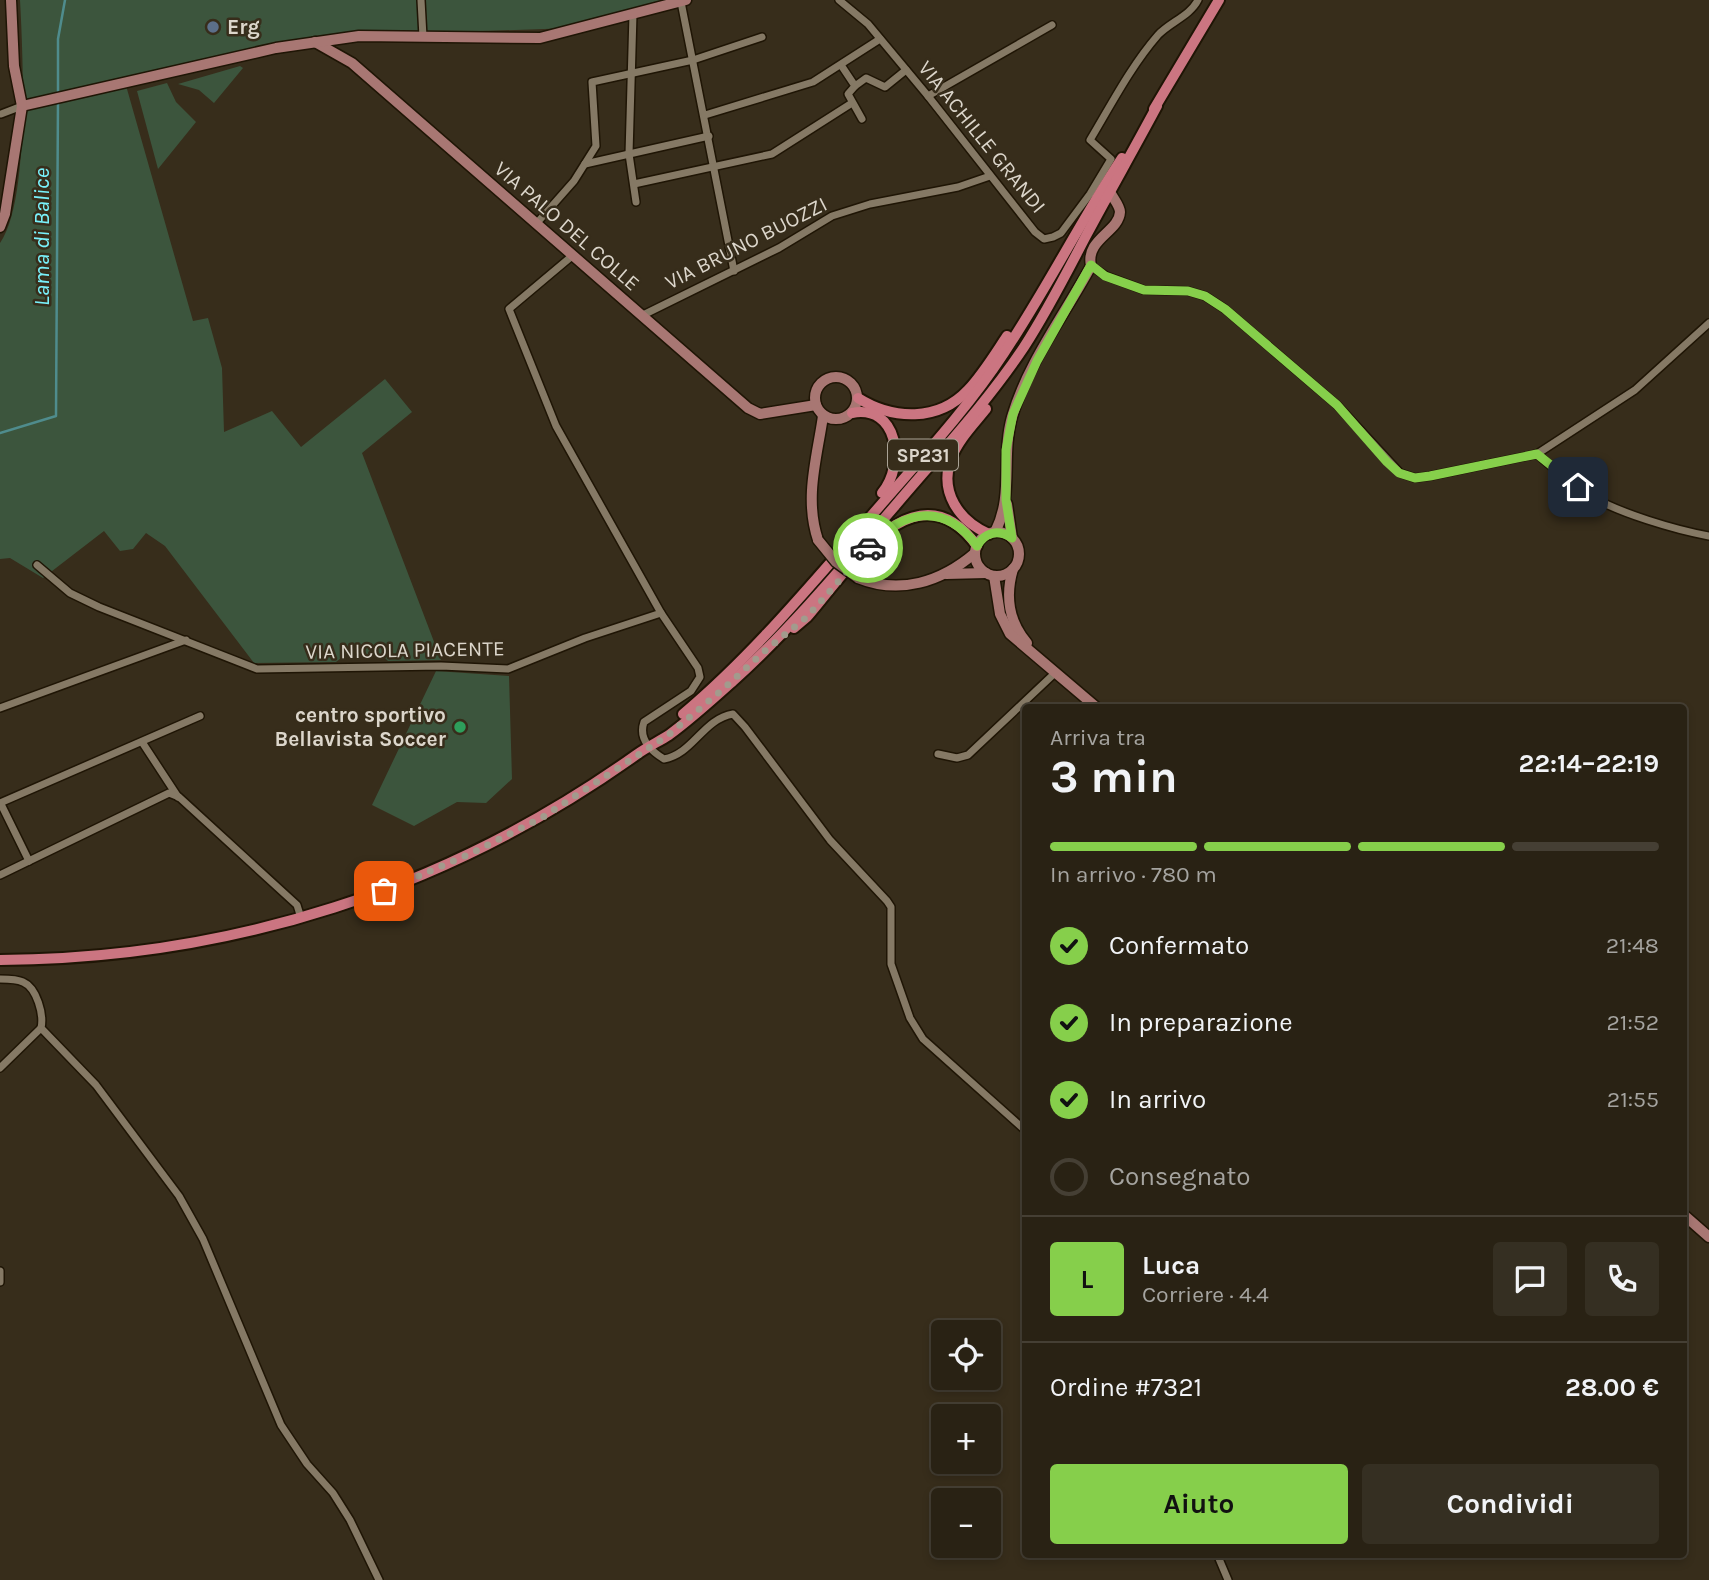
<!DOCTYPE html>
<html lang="it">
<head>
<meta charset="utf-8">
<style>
  :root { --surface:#292214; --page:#352f22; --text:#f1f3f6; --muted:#a5a4a0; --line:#453f34; --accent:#86cf4b }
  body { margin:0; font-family:Karla,sans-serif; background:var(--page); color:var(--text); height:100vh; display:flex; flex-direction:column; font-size:26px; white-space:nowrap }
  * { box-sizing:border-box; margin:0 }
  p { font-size:23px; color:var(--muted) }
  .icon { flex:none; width:38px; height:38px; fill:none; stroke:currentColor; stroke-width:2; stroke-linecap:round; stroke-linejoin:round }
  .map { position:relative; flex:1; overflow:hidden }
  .sheet { position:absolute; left:1022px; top:704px; width:665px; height:854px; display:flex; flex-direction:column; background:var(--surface); border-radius:7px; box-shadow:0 4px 10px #0003,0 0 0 2px var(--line) }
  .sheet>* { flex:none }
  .controls { position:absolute; left:931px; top:1320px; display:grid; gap:14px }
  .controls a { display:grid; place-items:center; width:70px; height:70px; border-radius:7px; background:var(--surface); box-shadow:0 4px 10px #0003,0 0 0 2px var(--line); font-size:35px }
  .pin { position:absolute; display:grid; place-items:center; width:60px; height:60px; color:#fff; margin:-30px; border-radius:14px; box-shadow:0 4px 10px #0006 }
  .courier { position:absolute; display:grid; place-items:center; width:70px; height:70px; margin:-35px; border:5px solid #86cf4b; border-radius:50%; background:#fff; color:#222; box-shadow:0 2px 9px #0007 }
  .overview em { font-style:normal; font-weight:700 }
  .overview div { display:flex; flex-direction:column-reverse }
  .overview { display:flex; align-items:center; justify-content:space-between; height:119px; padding:0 28px }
  h1 { font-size:46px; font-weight:700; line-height:52px }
  .bar { display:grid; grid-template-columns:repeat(4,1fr); gap:10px 7px; align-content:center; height:84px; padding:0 28px }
  .bar i { height:9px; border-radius:5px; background:var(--line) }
  .bar .selected { background:var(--accent) }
  .bar p { grid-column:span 4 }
  .line { display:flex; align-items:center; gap:18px; padding:0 28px; border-top:2px solid var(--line) }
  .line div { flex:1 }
  .round { display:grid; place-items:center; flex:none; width:74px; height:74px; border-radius:7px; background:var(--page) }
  ol { padding:0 28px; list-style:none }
  li { display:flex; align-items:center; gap:21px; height:77px }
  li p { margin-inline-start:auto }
  li .icon { padding:7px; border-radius:50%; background:var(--accent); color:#111; stroke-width:4 }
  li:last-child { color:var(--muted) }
  li i { width:38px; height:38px; border:4px solid var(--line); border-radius:50% }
  .action { display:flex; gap:14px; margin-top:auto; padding:14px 28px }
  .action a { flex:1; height:80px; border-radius:7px; background:var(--accent); color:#111; font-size:28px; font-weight:700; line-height:80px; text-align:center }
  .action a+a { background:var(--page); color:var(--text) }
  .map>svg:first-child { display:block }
  .green { fill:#3c553d }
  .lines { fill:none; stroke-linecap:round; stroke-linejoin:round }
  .stream { stroke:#4f8c8d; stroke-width:2.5 }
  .street-casing { stroke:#1f1505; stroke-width:10 }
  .secondary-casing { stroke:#1f1505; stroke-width:13 }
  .primary-casing { stroke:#1f1505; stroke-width:14 }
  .street { stroke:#857965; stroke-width:7 }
  .secondary { stroke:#a87773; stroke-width:10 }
  .primary { stroke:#cb7581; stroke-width:10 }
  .secondary-bridge-casing { stroke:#1f1505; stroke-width:13; stroke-linecap:butt }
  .secondary-bridge { stroke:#a87773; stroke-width:10 }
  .done { stroke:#a29b8d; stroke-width:7; stroke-dasharray:0 12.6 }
  .route { stroke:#86cf4b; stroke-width:9 }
  .service-dot { fill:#5c6f8a; stroke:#372d1b; stroke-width:2.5 }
  .leisure-dot { fill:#2e9e5b; stroke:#372d1b; stroke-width:2.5 }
  .labels { text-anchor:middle; stroke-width:5; stroke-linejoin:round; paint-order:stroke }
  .shield { fill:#372d1b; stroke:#aaa396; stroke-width:2 }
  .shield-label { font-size:19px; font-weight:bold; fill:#dcd6cb }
  .poi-label { font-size:21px; font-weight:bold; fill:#dcd6cb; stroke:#372d1b; text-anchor:start }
  .street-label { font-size:21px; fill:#dcd6cb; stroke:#372d1b }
  .water-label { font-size:23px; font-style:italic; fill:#79f1fa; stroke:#372d1b }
</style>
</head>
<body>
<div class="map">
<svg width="1709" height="1580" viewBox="0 0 1709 1580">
  <rect width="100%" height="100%" fill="#372d1b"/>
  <g class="green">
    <path d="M20,0H680L573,28L334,36L206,59L125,82L193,321L208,318L222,368L224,432L272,411L301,447L385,379L412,412L362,453L441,660L388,661L381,654H346L336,662L254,663L165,546L146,533L133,549L120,551L104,531L43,578L10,558L0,559V243C30,201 23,54 20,0Z"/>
    <path d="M240,66L243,68L214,103L199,90L178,84Z"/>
    <path d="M167,83L176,102L196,122L158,169L137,91Z"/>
    <path d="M436,671L509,676L512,779L486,803L457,802L414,826L372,805Z"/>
  </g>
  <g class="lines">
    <g class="stream">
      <path d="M58,93V39L65,0"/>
      <path d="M0,433L56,416L58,100"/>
    </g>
    <defs>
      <g id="street">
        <path d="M421,0L423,37"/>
        <path d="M839,0L868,24L928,96L1035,232L1044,239L1053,237L1061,233L1090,194L1111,159L1090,140C1111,105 1131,66 1158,35C1170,22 1190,16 1198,0"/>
        <path d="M681,2L734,271"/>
        <path d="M633,14L629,154L636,202"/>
        <path d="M841,65L855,86L848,94L862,119"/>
        <path d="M855,86L866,78L885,87L906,70"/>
        <path d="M928,96L1052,25"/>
        <path d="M1,114L22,106"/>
        <path d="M705,115L813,82L880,39"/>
        <path d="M585,164L709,136"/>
        <path d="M634,184L772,154L852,103"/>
        <path d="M536,224L574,181L596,146L592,82L693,60L762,37"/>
        <path d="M1091,266L1106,276L1144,290L1188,291L1205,296L1225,309L1337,405L1400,473L1415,478L1430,476L1537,454C1554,469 1571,484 1589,495C1618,513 1676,530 1709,536"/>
        <path d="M641,316L779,248L832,216L870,204L958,187L990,176"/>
        <path d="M1537,454L1635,390L1709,323"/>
        <path d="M37,565L70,593L99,607L257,669L441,666L508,669L585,638L661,613L556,426L509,309L572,256"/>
        <path d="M661,613L698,668L700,677L691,691L644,722C638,739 651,751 664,759C693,754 703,719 733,714L745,727L830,840L887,901L891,907V964L910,1018L923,1039L1026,1131"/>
        <path d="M0,708L186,640"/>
        <path d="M142,742L178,797"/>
        <path d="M938,754L957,758L968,755L1056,672"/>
        <path d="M0,803L200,716"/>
        <path d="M1,804L29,861"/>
        <path d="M0,875L169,793L179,797L297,905L301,918"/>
        <path d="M0,979C7,979 17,979 23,982C37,988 44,1015 41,1028L96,1085L179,1196L203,1239L281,1425L307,1464L333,1493L350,1520L379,1580"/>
        <path d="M0,1068L41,1028"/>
        <path d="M0,1271V1282"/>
        <path d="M1217,1554L1228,1580"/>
      </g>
      <g id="secondary">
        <path d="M315,42L352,63L748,408L760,414L816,405"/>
        <path d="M22,106L276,48L359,36L540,38L686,0"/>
        <path d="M0,227L5,214L22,106L14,66L11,0"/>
        <circle cx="836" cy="398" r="21"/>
        <path d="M1007,504L1012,538"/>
        <path d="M995,532C1014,496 1001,455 1012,417C1027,364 1065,314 1091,266C1085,239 1119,232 1120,212C1120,206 1113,198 1110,192"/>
        <circle cx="997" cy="554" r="22"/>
        <path d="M818,540C804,498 817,458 823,416"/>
        <path d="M1013,569C1005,596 1009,622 1027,643"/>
        <path d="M946,574L986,573"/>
        <path d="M994,576L1000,614L1010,634L1096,707"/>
        <path d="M858,578C900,595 941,582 975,553"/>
        <path d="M1684,1215L1709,1237"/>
      </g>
      <g id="primary">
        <path d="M1154,109L1219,0"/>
        <path d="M858,398C893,420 938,422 968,390C983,374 995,354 1007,336"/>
        <path d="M986,409C974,424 958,440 951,459C939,492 959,521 989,534"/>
        <path d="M852,413C898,404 906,464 882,493"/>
        <path d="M794,628L807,617C847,571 916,462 977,546"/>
        <path d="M683,714C751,657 808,588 866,522C913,467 964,414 1004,353C1046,290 1080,222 1122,158"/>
        <path d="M0,960C232,959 448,889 636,755C647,747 658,742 669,735C691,719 713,699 733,681C792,628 843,566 894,507C938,455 986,404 1024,347C1048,310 1067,272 1087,234C1110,191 1134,149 1157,106"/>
      </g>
    </defs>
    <use href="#street" class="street-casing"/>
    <use href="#secondary" class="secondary-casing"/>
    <use href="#primary" class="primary-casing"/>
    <use href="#street" class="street"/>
    <use href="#secondary" class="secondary"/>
    <use href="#primary" class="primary"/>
    <defs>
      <path id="secondary-bridge" d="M818,540L836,562L858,578"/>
    </defs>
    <use href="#secondary-bridge" class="secondary-bridge-casing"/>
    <use href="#secondary-bridge" class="secondary-bridge"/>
  </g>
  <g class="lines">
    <path class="done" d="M384,891L472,853L543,817L667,736L722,690L767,649L807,617L868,548"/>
    <path class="route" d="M868,548C902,510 944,501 977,546C985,532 998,529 1012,538L1006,500V450L1013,414L1037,361L1091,265L1105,276L1144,290L1188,291L1205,296L1225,309L1337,405L1387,462L1399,473L1415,478L1430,476L1537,454L1578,487"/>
  </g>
  <circle class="service-dot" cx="213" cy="27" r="7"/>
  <circle class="leisure-dot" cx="460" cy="727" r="7"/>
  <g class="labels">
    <rect class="shield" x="888" y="439.5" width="70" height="31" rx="5"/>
    <g class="shield-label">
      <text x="923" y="462">SP231</text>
    </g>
    <g class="poi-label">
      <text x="227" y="34">Erg</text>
      <text x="446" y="722" text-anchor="end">centro sportivo<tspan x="446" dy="24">Bellavista Soccer</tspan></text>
    </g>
    <g class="street-label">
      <text transform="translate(982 137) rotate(51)" y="7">VIA ACHILLE GRANDI</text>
      <text transform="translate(567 226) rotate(41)" y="7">VIA PALO DEL COLLE</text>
      <text transform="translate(746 243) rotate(-27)" y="7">VIA BRUNO BUOZZI</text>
      <text transform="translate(405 650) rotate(-1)" y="7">VIA NICOLA PIACENTE</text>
    </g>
    <g class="water-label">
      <text transform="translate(41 237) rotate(-90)" y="8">Lama di Balice</text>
    </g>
  </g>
</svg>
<div class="controls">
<a><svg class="icon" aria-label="locate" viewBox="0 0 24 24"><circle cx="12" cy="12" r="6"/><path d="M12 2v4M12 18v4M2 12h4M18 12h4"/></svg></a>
<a>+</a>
<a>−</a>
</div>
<div class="pin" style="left:384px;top:891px;background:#ea580c"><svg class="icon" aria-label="bag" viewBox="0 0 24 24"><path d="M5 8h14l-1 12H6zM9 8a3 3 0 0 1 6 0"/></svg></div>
<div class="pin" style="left:1578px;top:487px;background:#1f2937"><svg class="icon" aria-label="home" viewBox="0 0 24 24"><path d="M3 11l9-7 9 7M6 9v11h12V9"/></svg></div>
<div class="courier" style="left:868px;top:548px"><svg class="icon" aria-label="car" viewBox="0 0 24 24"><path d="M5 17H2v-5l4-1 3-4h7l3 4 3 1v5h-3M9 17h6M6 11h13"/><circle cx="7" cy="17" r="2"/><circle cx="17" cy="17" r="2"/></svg></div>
<section class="sheet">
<div class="overview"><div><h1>3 min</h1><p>Arriva tra</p></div><em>22:14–22:19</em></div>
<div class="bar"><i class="selected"></i><i class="selected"></i><i class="selected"></i><i></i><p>In arrivo · 780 m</p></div>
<ol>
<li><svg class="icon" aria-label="check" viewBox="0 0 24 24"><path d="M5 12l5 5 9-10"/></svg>Confermato<p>21:48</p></li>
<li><svg class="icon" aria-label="check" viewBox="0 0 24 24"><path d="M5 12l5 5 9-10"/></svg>In preparazione<p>21:52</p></li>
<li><svg class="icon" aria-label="check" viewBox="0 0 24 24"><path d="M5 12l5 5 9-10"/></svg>In arrivo<p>21:55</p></li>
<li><i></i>Consegnato</li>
</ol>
<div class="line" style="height:126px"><b class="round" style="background:var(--accent);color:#111">L</b><div><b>Luca</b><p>Corriere · 4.4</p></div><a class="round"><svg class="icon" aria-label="chat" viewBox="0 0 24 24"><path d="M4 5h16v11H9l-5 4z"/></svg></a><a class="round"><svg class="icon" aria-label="phone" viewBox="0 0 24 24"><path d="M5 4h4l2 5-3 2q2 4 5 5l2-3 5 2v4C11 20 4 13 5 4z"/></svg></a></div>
<div class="line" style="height:91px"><div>Ordine #7321</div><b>28.00 €</b></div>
<div class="action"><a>Aiuto</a><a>Condividi</a></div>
</section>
</div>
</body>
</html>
